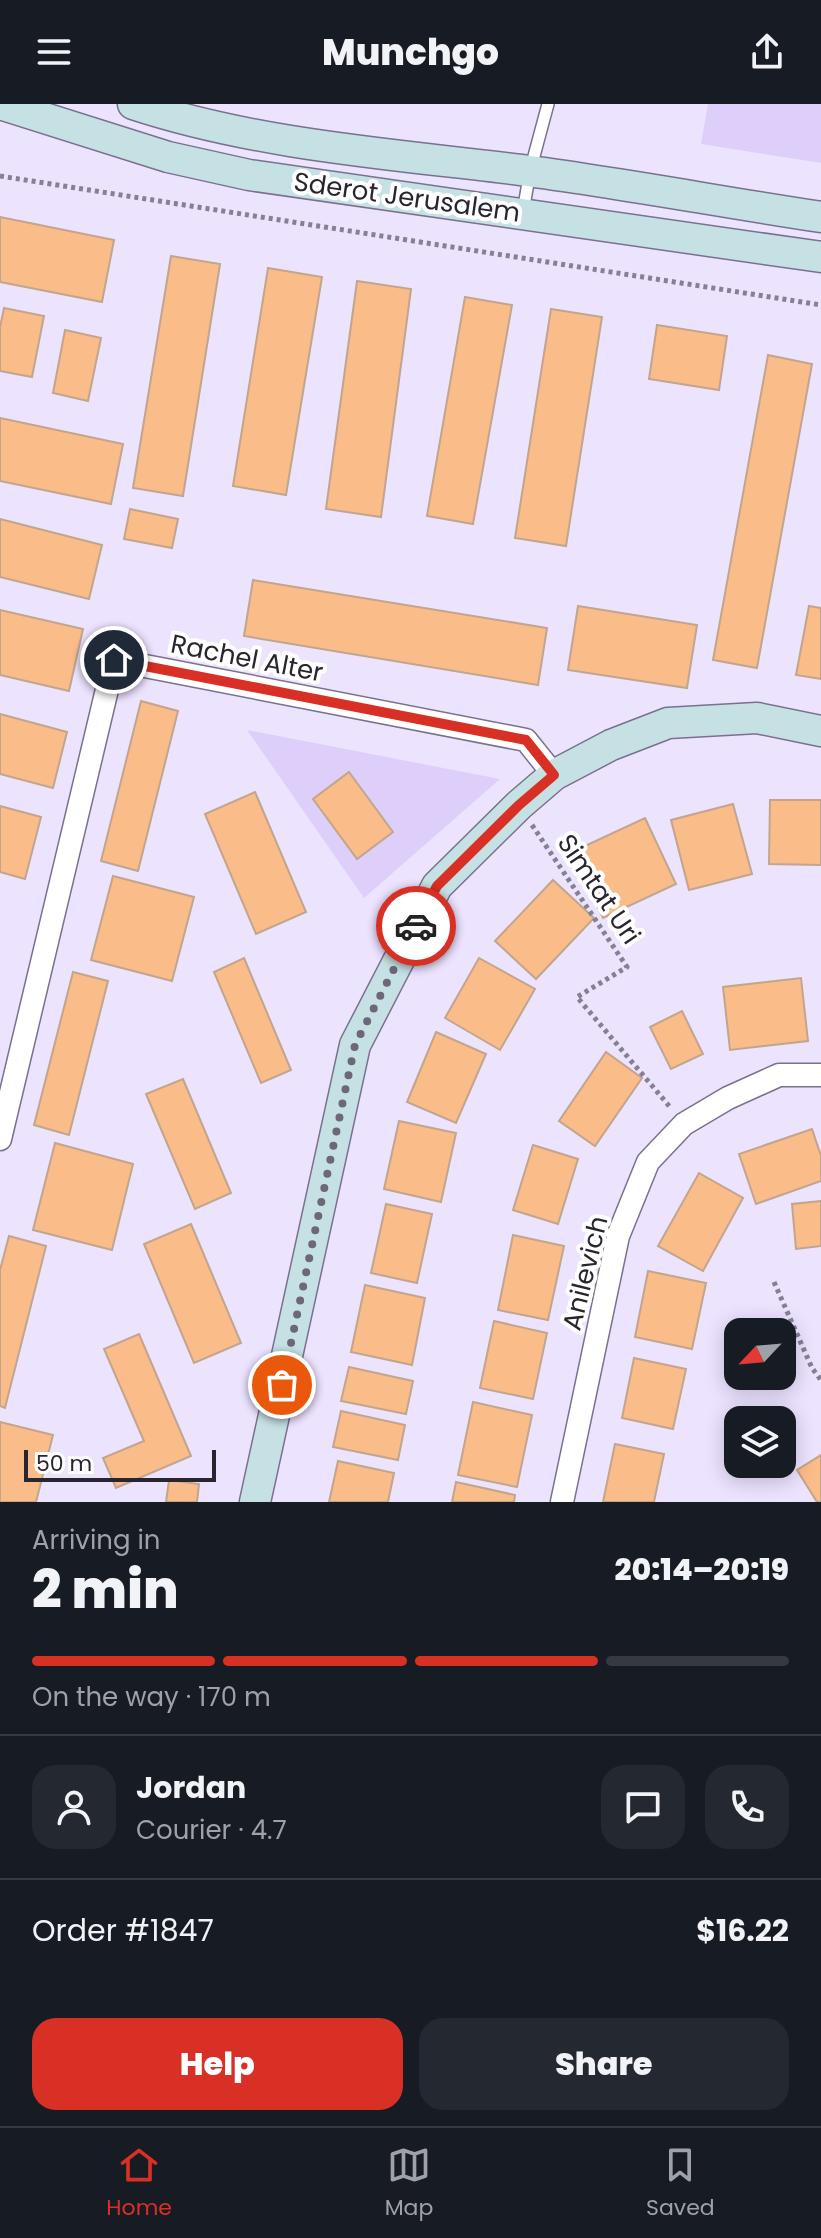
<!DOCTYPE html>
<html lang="en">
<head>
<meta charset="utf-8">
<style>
  :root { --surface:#171b24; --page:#242831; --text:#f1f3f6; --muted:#9ea1a6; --line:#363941; --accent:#d93025 }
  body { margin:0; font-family:Poppins,sans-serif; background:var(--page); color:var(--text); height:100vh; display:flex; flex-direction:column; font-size:30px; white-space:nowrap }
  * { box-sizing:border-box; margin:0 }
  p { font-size:26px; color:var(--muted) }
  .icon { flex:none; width:44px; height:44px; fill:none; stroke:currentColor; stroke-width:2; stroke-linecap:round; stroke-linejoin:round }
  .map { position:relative; height:1398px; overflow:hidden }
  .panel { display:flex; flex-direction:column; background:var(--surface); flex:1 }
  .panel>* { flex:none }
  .needle { width:52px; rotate:244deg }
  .buttons { position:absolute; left:724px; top:1214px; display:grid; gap:16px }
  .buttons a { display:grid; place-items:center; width:72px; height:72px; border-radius:16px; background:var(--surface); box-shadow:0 4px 20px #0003; font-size:40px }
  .scale { position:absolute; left:24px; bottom:20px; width:192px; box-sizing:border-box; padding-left:8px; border:4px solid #282430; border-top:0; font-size:22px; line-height:28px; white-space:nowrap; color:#282430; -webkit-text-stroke:6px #fff; paint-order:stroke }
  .pin { position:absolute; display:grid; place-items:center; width:68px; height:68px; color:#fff; margin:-34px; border:4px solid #fff; border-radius:50%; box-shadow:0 2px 8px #0007 }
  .courier { position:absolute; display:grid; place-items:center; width:80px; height:80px; margin:-40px; border:6px solid #d93025; border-radius:50%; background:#fff; color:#222; box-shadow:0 2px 10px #0007 }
  .headline em { font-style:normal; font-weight:800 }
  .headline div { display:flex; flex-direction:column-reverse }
  .headline { display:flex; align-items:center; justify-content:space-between; height:136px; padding:0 32px }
  h1 { font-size:52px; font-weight:800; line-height:60px }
  .bar { display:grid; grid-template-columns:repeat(4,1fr); gap:12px 8px; align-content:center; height:96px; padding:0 32px }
  .bar i { height:10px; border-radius:6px; background:var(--line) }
  .bar .on { background:var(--accent) }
  .bar p { grid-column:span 4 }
  .line { display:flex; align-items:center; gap:20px; padding:0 32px; border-top:2px solid var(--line) }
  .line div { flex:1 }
  .round { display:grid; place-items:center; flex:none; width:84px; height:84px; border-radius:24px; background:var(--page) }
  .action { display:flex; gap:16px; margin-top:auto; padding:16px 32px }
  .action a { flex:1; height:92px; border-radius:24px; background:var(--accent); color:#fff; font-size:32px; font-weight:800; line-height:92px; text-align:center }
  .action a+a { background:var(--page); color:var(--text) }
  header { display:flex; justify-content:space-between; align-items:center; height:104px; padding:0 32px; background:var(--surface); font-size:36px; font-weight:800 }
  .dock { display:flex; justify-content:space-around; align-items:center; height:112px; border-top:2px solid var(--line); background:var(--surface); font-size:22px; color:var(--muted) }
  .dock a { display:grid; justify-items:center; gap:4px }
  .dock .on { color:var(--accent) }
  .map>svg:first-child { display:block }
  .green { fill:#ddcffa }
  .building { fill:#fabc88; stroke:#c2a58d; stroke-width:2 }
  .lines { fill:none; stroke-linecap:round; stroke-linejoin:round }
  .lane-casing { stroke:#7a708f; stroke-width:14 }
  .street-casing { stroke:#7a708f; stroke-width:25 }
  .secondary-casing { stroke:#7a708f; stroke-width:33 }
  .path { stroke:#868094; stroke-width:5; stroke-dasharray:4 4; stroke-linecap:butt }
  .lane { stroke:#fff; stroke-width:11 }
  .street { stroke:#fff; stroke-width:22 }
  .secondary { stroke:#c5e1e3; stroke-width:30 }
  .done { stroke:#6d6778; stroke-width:8; stroke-dasharray:0 14.4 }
  .route { stroke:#d93025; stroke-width:10 }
  .labels { text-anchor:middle; stroke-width:8; stroke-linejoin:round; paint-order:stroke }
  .street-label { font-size:26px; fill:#282430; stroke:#fff }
</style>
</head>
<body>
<header><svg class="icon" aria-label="menu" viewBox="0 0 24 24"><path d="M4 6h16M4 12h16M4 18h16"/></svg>Munchgo<svg class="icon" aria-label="share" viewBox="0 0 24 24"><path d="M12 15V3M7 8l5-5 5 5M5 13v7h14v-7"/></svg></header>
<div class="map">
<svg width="821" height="1398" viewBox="0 0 821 1398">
  <rect width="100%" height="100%" fill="#ece3ff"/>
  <g class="green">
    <path d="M708,0H821V59L701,40Z"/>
    <path d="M247,626L500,675L364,794Z"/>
  </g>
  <g class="building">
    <path d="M0,113L114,136L102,198L0,178Z"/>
    <path d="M171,152L220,160L183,392L133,384Z"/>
    <path d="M268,164L322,173L286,391L233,382Z"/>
    <path d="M357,177L411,185L381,413L326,405Z"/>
    <path d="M465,193L512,201L473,420L427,412Z"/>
    <path d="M4,204L44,212L32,273L0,267V223Z"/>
    <path d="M551,205L602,213L566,442L515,434Z"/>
    <path d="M657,221L727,232L719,286L649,275Z"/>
    <path d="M65,226L101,234L88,297L53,289Z"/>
    <path d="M768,251L812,260L757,564L713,556Z"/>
    <path d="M0,314L123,340L111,400L0,377Z"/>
    <path d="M130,405L178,415L172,444L124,435Z"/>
    <path d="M0,415L102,441L89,495L0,473Z"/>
    <path d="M253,476L547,524L538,581L244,532Z"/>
    <path d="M578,502L697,521L687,584L568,566Z"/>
    <path d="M809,502L821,504V575L796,571Z"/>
    <path d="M0,506L83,525L69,587L0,571Z"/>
    <path d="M141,597L178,607L138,767L101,757Z"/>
    <path d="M0,610L67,628L53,684L0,670Z"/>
    <path d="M349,668L393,728L357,755L313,695Z"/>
    <path d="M255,688L306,808L256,830L205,710Z"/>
    <path d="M770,696H821V761L769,760Z"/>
    <path d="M733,700L752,770L689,786L671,716Z"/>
    <path d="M0,702L41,713L25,775L0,768Z"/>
    <path d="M645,714L676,780L603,814L572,748Z"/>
    <path d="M113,772L194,793L172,877L91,856Z"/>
    <path d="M553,776L594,814L536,875L495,837Z"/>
    <path d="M244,854L291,966L261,979L214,868Z"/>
    <path d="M479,854L535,885L500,946L445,914Z"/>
    <path d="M73,868L108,877L69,1031L34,1021Z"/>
    <path d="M801,874L808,937L730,946L723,883Z"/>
    <path d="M682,907L703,950L671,965L650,923Z"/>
    <path d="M436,928L486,950L456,1019L407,998Z"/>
    <path d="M606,948L642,974L595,1042L559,1017Z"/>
    <path d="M183,975L231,1089L195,1105L146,990Z"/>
    <path d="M399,1017L456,1029L441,1098L384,1085Z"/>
    <path d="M812,1025L821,1052V1077L756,1100L739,1050Z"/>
    <path d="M55,1039L133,1060L112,1146L33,1126Z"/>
    <path d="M533,1041L578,1055L558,1120L513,1106Z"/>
    <path d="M699,1069L743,1094L703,1167L658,1142Z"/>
    <path d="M821,1097V1142L796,1145L792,1100Z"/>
    <path d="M386,1100L432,1110L417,1179L371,1169Z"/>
    <path d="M191,1120L241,1239L194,1259L144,1140Z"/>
    <path d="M513,1131L564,1142L548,1216L498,1206Z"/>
    <path d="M9,1132L46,1142L5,1304L0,1302V1166Z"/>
    <path d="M648,1167L706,1179L692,1245L635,1233Z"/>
    <path d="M365,1181L425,1194L412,1261L351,1248Z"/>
    <path d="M494,1217L547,1229L533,1295L480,1284Z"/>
    <path d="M139,1230L191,1352L116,1384L103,1354L144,1337L104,1245Z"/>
    <path d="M634,1254L686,1265L673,1325L622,1314Z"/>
    <path d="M349,1263L413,1277L406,1310L341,1297Z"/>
    <path d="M473,1298L532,1311L517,1383L458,1371Z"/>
    <path d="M341,1307L405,1321L398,1356L333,1343Z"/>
    <path d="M0,1318L53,1331L36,1398H0Z"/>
    <path d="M615,1340L664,1350L654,1398H603Z"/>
    <path d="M821,1351V1398H817L797,1366Z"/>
    <path d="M338,1357L394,1369L388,1398H329Z"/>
    <path d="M169,1376L199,1380L197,1398H166Z"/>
    <path d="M456,1378L515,1391L514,1398H452Z"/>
  </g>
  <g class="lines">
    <defs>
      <path id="lane" d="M523,108L530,67L548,0"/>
      <g id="street">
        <path d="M0,1035L114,556L526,636L554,671"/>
        <path d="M562,1398L618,1132L648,1058L684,1020L728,994L779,971H821"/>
      </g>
      <g id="secondary">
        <path d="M0,0L168,53L249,71L821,153"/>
        <path d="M133,0C258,41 391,50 521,66C621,79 721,98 821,113"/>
        <path d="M255,1398L355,941L437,782L519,701L554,671L611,641L668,619L757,614L821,627"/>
      </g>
    </defs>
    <use href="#lane" class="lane-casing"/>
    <use href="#street" class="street-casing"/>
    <use href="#secondary" class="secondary-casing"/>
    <g class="path">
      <path d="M0,72L821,201"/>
      <path d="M532,721L627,863L577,893L670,1003"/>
      <path d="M774,1178L812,1264L821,1276"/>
    </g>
    <use href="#lane" class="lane"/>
    <use href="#street" class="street"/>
    <use href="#secondary" class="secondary"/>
  </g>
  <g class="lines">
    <path class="done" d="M282,1281L355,941L416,822"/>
    <path class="route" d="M114,556L526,636L554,671L519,701L437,782L416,822"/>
  </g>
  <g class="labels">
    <g class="street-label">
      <text transform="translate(407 93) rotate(8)" y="9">Sderot Jerusalem</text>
      <text transform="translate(247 554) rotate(11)" y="9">Rachel Alter</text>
      <text transform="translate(599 785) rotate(56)" y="9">Simtat Uri</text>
      <text transform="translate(585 1169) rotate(-76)" y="9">Anilevich</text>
    </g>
  </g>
</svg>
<div class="buttons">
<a><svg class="needle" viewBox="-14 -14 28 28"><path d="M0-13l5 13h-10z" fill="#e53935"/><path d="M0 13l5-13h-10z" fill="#9ea1a6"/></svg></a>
<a><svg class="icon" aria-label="layers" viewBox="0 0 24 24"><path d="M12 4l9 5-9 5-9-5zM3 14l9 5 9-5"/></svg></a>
</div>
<div class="scale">50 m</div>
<div class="pin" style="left:282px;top:1281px;background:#ea580c"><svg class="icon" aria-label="bag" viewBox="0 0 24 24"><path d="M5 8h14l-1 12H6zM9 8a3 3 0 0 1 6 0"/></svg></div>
<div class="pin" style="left:114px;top:556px;background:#1f2937"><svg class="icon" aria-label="home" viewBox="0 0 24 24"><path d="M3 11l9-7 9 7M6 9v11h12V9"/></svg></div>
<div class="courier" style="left:416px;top:822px"><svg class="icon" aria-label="car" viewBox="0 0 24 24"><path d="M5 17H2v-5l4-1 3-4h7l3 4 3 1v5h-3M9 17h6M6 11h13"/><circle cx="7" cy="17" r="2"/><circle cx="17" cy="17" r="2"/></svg></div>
</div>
<section class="panel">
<div class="headline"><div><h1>2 min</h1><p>Arriving in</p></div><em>20:14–20:19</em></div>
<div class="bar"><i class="on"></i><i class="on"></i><i class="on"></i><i></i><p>On the way · 170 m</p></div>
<div class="line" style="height:144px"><a class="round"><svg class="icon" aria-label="person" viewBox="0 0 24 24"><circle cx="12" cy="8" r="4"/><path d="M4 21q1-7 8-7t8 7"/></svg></a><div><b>Jordan</b><p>Courier · 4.7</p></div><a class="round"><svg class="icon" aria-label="chat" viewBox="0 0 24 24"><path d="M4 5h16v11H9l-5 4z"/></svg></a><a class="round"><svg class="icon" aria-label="phone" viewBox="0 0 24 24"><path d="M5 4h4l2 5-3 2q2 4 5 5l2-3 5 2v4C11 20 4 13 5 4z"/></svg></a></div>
<div class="line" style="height:104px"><div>Order #1847</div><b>$16.22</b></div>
<div class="action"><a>Help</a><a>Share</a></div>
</section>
<nav class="dock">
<a class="on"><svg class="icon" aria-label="home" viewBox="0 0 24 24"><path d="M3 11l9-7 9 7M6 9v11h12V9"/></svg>Home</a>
<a><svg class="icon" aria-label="map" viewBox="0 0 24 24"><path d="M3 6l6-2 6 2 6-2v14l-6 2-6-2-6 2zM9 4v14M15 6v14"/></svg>Map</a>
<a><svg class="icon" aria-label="saved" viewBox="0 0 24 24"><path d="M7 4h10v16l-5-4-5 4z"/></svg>Saved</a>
</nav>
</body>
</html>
